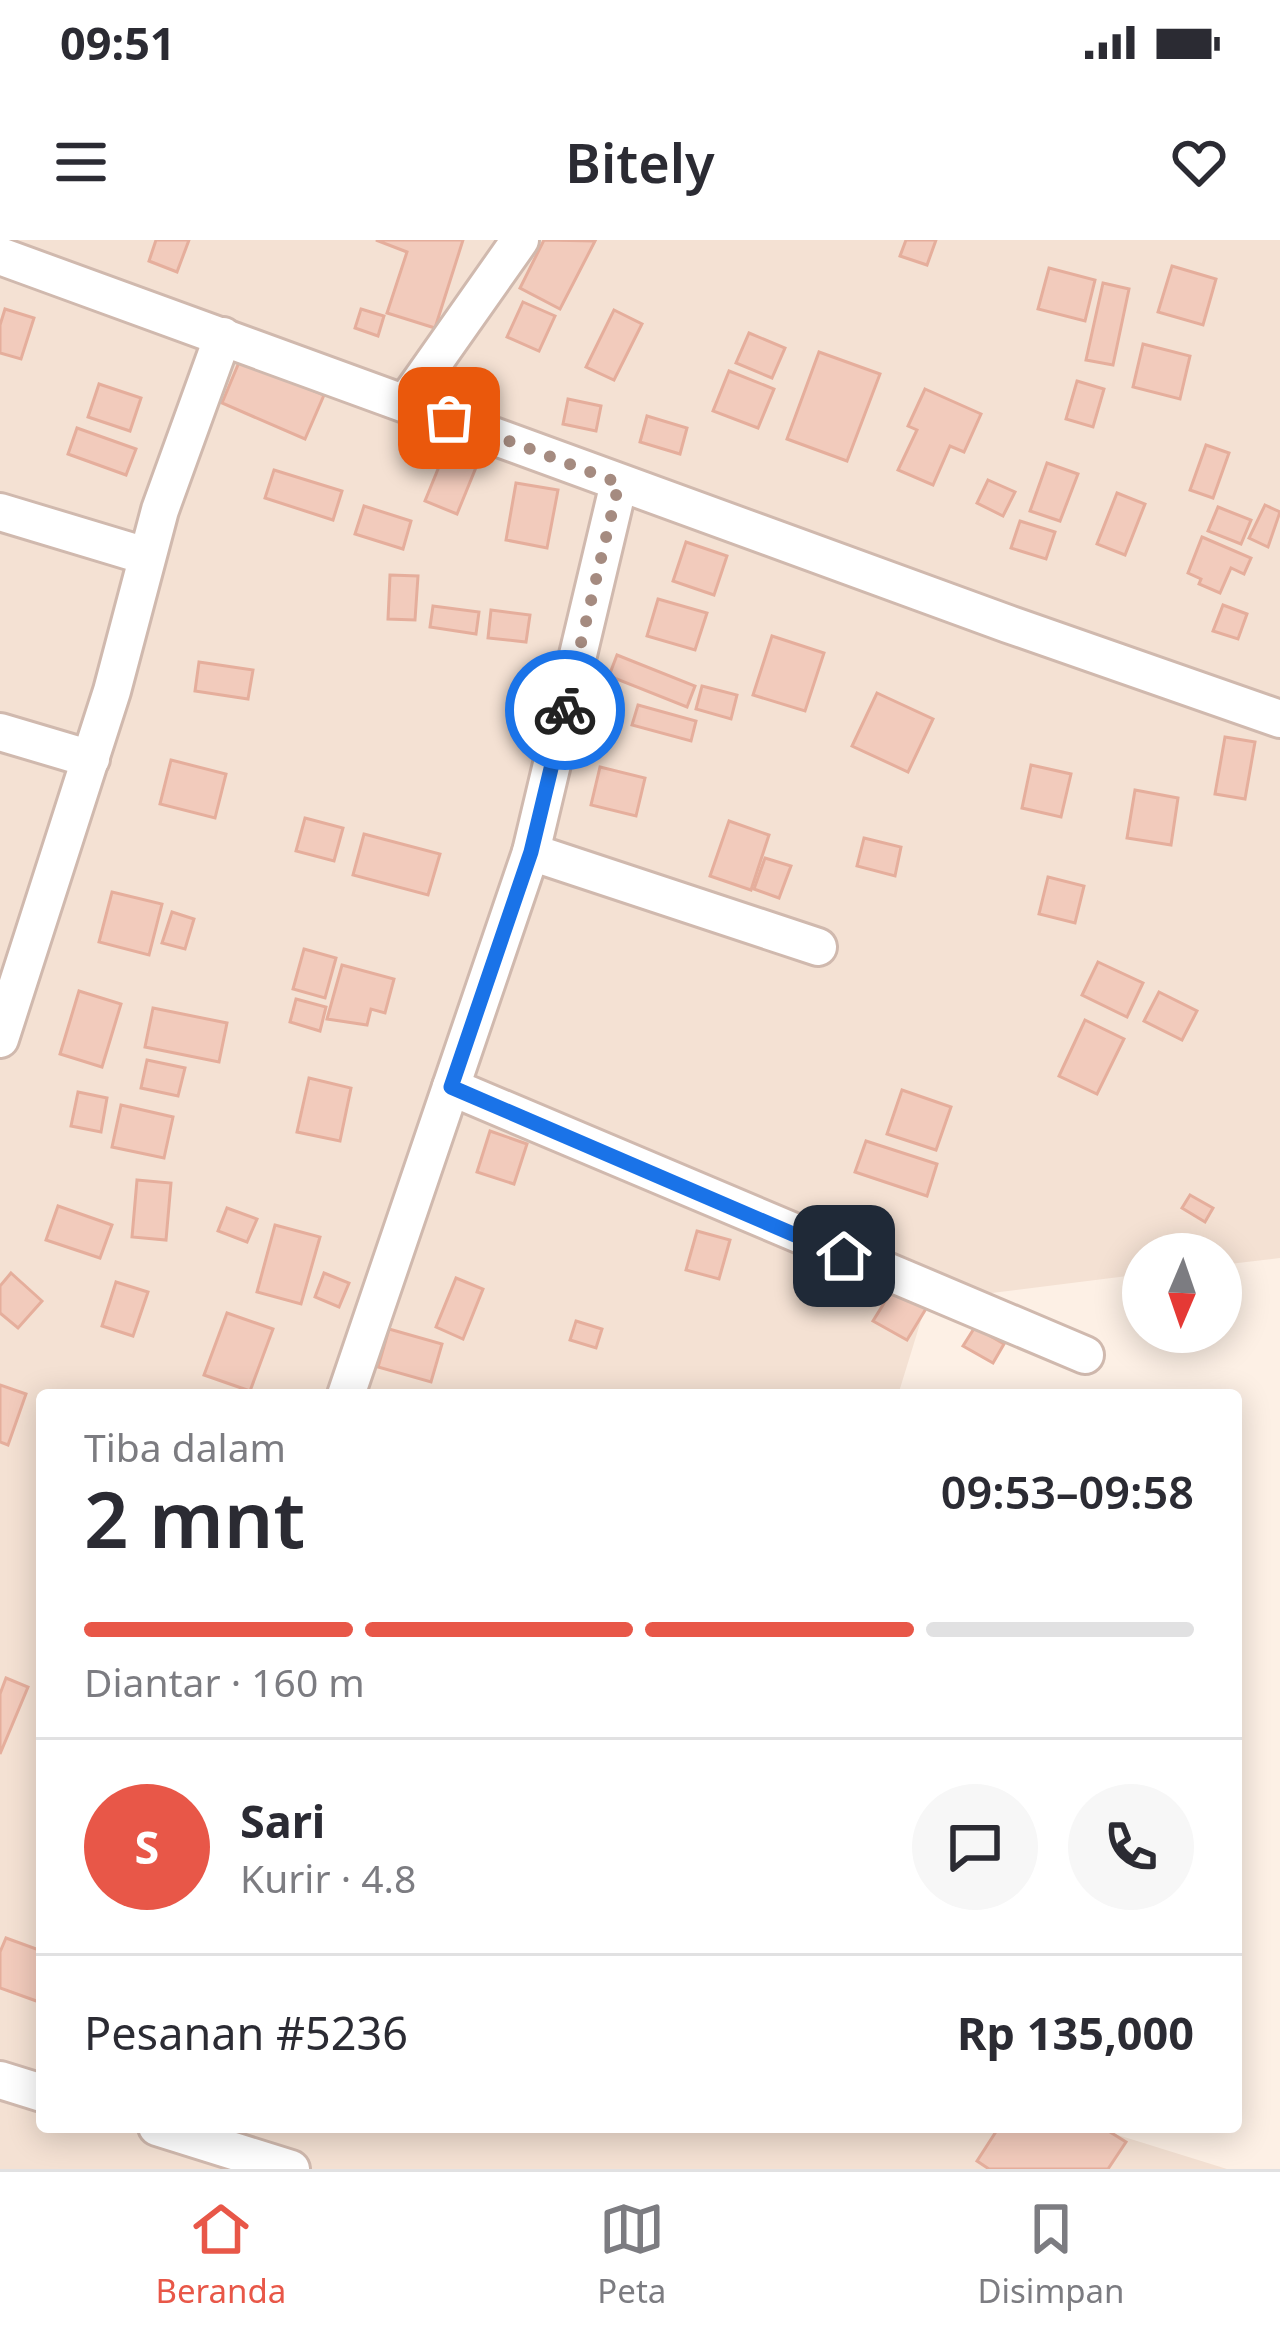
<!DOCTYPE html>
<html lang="id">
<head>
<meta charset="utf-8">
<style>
  :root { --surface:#fff; --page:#f7f7f7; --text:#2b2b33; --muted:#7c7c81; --line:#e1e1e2; --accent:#e85748 }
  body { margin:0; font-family:"Noto Sans",sans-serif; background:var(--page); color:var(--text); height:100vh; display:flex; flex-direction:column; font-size:45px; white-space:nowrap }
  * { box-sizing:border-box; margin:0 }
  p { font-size:39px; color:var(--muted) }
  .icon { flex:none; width:66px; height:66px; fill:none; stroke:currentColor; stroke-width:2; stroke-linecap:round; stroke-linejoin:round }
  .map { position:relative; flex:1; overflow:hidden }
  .sheet { position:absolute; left:36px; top:1149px; width:1206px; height:744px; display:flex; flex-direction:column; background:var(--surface); border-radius:12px; box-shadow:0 6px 30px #0003 }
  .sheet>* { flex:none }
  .needle { width:78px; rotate:182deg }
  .controls { position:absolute; left:1122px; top:993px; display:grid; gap:24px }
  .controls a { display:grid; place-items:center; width:120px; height:120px; border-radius:50%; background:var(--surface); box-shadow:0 6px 30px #0003; font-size:60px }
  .pin { position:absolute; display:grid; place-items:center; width:102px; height:102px; color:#fff; margin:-51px; border-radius:24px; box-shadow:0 6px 18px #0006 }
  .courier { position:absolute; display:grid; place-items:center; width:120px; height:120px; margin:-60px; border:9px solid #1a73e8; border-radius:50%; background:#fff; color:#222; box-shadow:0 3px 15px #0007 }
  .summary em { font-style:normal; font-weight:600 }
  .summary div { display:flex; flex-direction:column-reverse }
  .summary { display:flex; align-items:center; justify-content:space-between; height:204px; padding:0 48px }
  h1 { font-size:78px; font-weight:600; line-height:90px }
  .bar { display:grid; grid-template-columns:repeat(4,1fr); gap:18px 12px; align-content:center; height:144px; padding:0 48px }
  .bar i { height:15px; border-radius:9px; background:var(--line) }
  .bar .on { background:var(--accent) }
  .bar p { grid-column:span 4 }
  .line { display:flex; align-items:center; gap:30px; padding:0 48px; border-top:3px solid var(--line) }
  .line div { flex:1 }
  .round { display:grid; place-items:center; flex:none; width:126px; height:126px; border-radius:63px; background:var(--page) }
  .status { display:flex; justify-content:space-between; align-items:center; height:84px; padding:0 60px; background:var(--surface); direction:ltr }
  .status svg { height:33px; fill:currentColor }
  header { display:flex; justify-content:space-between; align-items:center; height:156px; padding:0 48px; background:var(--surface); font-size:54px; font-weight:600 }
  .menu { display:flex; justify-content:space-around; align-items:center; height:168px; border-top:3px solid var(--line); background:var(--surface); font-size:33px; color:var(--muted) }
  .menu a { display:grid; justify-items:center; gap:6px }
  .menu .on { color:var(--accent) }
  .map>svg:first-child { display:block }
  .residential { fill:#f4e1d3 }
  .building { fill:#f2cbbc; stroke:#e5ae9c; stroke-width:3 }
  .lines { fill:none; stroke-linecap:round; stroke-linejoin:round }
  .minor-casing { stroke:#d0b9ae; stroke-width:42 }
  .minor { stroke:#fff; stroke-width:36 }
  .done { stroke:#a58b80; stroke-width:12; stroke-dasharray:0 21.6 }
  .route { stroke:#1a73e8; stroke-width:15 }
</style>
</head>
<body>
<div class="status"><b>09:51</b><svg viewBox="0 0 49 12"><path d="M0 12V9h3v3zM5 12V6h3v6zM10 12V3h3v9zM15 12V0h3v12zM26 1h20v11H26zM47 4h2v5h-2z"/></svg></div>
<header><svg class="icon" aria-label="menu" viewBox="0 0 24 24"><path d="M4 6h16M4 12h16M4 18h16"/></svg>Bitely<svg class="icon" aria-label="heart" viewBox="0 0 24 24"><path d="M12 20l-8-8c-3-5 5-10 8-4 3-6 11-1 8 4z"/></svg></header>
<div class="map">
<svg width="1280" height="1929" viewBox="0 0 1280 1929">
  <rect width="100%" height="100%" fill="#fdf0e5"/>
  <path class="residential" d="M0,0H1280V1018L1221,1025V1014H1143V1034L927,1061L898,1155H42V1887H1092L1227,1929H0Z"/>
  <g class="building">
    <path d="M156,0H189L177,32L149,21Z"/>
    <path d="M376,0H463L435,88L387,73L407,12Z"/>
    <path d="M544,0L595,1L560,69L520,48Z"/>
    <path d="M906,0H936L927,25L900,16Z"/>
    <path d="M1172,26L1216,39L1203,85L1158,72Z"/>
    <path d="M1049,28L1095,40L1085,81L1038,69Z"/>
    <path d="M1103,43L1129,49L1113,125L1086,120Z"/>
    <path d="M523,62L555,76L539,111L507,97Z"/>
    <path d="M5,69L34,78L21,119L0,113V85Z"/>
    <path d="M361,69L384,76L378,96L355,88Z"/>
    <path d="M614,70L642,84L614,140L586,127Z"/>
    <path d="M749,93L785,108L772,138L736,123Z"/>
    <path d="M1143,104L1190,116L1180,159L1133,147Z"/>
    <path d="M819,112L880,134L847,221L787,199Z"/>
    <path d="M240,120L324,155L305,199L222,163Z"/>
    <path d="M729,131L774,149L758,188L713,171Z"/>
    <path d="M1077,141L1104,149L1093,187L1066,179Z"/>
    <path d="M99,144L141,158L130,191L88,177Z"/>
    <path d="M925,149L981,174L964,212L950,206L933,245L898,230L917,190L908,186Z"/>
    <path d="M568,159L601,166L596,191L563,184Z"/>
    <path d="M647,176L687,188L680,214L640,202Z"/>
    <path d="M77,188L136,209L126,235L68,214Z"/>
    <path d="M1206,205L1229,213L1213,258L1190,250Z"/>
    <path d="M447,207L479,220L457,274L425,261Z"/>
    <path d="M1047,223L1078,234L1060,281L1030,271Z"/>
    <path d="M274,230L342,251L333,280L265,258Z"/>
    <path d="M988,240L1015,252L1003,276L977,263Z"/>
    <path d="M516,243L558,250L547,308L506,300Z"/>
    <path d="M1117,253L1145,264L1125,315L1097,304Z"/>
    <path d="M1265,265L1280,272L1268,307L1249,298Z"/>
    <path d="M364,266L411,281L403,309L355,294Z"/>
    <path d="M1218,267L1251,280L1241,304L1208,291Z"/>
    <path d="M1020,281L1055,292L1046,319L1011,308Z"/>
    <path d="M1202,297L1251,318L1244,334L1231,328L1220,353L1199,344L1201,339L1188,333Z"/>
    <path d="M686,302L727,316L714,355L673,341Z"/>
    <path d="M390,335L418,336L415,380L388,379Z"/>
    <path d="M658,359L707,373L695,410L647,396Z"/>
    <path d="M1223,365L1247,374L1238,399L1213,391Z"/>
    <path d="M433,366L479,372L476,394L430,387Z"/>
    <path d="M491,370L530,375L526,402L488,398Z"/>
    <path d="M772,396L824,413L805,471L753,455Z"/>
    <path d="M617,415L695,446L687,467L609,436Z"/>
    <path d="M199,422L253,430L248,459L195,451Z"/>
    <path d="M702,446L737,455L731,479L696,469Z"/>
    <path d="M877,453L933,479L908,532L852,506Z"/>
    <path d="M638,465L696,481L691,501L632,485Z"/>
    <path d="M1225,497L1255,502L1245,559L1215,554Z"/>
    <path d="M171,520L226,534L215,578L160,564Z"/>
    <path d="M1031,525L1071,534L1061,577L1022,568Z"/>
    <path d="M600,527L645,538L636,576L591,565Z"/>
    <path d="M1135,550L1178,558L1171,605L1127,598Z"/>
    <path d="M305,578L343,588L334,621L296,611Z"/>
    <path d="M729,581L769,595L751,650L710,636Z"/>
    <path d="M364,594L440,614L428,655L353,635Z"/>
    <path d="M864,598L901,607L895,636L857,626Z"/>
    <path d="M765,618L791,626L779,658L754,649Z"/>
    <path d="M1048,637L1084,646L1075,683L1039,674Z"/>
    <path d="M112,652L162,664L149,715L99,702Z"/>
    <path d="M172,672L194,679L185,709L162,703Z"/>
    <path d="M304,709L336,718L325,758L293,749Z"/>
    <path d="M1098,722L1143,743L1127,777L1082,755Z"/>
    <path d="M342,725L394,739L385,773L371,769L367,785L327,779Z"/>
    <path d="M79,751L121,764L102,827L60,814Z"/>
    <path d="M1159,752L1197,771L1182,800L1144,781Z"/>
    <path d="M296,759L326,767L320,791L290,782Z"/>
    <path d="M153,768L227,783L219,822L145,807Z"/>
    <path d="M1085,780L1124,799L1097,854L1059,836Z"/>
    <path d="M147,820L185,828L178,856L141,848Z"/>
    <path d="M309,838L351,848L340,901L297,892Z"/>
    <path d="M902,850L951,867L936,910L887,894Z"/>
    <path d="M78,852L107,858L101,892L71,886Z"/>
    <path d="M121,865L173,877L164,918L112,907Z"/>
    <path d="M490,891L527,904L514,944L477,932Z"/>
    <path d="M866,901L937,924L927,956L855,932Z"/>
    <path d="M137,940L171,943L166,1000L132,997Z"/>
    <path d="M1190,955L1213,968L1205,982L1182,968Z"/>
    <path d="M58,966L112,985L100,1018L46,1000Z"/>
    <path d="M227,968L257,979L247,1002L218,991Z"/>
    <path d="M275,985L320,997L301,1064L257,1052Z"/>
    <path d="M697,991L730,1000L719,1039L686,1030Z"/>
    <path d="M11,1033L42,1061L18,1088L0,1073V1046Z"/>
    <path d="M324,1033L349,1043L339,1067L315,1057Z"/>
    <path d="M456,1038L483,1049L463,1099L436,1087Z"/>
    <path d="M116,1042L148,1052L133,1096L102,1086Z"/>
    <path d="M894,1047L927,1067L907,1100L873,1081Z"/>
    <path d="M227,1073L273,1089L250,1151L204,1135Z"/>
    <path d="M576,1081L602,1089L596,1108L570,1100Z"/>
    <path d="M975,1087L1004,1104L993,1123L963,1106Z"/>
    <path d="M389,1089L442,1104L431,1142L378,1127Z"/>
    <path d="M0,1145L26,1154L8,1205L0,1202Z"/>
    <path d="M6,1438L28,1447L0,1514V1454Z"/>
    <path d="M6,1698L42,1711V1763L0,1748V1712Z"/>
    <path d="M999,1887H1102L1126,1902L1108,1929H989L977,1921Z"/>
  </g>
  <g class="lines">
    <defs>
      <g id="minor">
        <path d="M0,16L1008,384L1280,479"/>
        <path d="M406,162L520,0"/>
        <path d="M0,272L146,316"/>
        <path d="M0,492L91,519"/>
        <path d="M531,612L818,707"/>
        <path d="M0,799L112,451L160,270L223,96"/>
        <path d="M451,847L1085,1115"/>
        <path d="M346,1155L531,612L619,243"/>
        <path d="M0,1840L42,1853"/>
        <path d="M157,1887L291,1929"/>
      </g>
    </defs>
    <use href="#minor" class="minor-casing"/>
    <use href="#minor" class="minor"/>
  </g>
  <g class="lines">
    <path class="done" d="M449,178L619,243L565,470"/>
    <path class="route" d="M565,470L531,612L451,847L844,1016"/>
  </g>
</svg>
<div class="controls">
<a><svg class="needle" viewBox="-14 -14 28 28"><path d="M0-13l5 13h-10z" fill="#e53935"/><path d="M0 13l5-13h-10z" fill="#7c7c81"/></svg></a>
</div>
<div class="pin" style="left:449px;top:178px;background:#ea580c"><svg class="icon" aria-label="bag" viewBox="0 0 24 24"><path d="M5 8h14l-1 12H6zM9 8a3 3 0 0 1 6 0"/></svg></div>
<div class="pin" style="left:844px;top:1016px;background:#1f2937"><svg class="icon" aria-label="home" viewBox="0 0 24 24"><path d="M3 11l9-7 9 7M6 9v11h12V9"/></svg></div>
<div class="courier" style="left:565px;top:470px"><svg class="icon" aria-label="bike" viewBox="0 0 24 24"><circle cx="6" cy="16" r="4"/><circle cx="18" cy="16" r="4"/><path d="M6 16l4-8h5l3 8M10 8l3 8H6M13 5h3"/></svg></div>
<section class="sheet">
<div class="summary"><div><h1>2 mnt</h1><p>Tiba dalam</p></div><em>09:53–09:58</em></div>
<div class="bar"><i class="on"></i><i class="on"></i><i class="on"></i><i></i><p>Diantar · 160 m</p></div>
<div class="line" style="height:216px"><b class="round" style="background:var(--accent);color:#fff">S</b><div><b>Sari</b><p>Kurir · 4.8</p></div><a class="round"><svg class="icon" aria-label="chat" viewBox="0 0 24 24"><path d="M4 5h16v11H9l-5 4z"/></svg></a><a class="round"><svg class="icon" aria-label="phone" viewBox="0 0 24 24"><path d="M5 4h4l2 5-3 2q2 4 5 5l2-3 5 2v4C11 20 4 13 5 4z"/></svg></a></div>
<div class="line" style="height:156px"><div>Pesanan #5236</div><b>Rp 135,000</b></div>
</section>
</div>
<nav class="menu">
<a class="on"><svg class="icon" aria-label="home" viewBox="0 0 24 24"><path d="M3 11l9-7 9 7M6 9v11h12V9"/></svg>Beranda</a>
<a><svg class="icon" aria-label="map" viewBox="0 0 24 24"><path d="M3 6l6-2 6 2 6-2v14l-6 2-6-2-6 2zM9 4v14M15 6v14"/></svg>Peta</a>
<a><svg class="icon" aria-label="saved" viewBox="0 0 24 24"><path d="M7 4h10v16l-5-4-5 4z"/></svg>Disimpan</a>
</nav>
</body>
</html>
